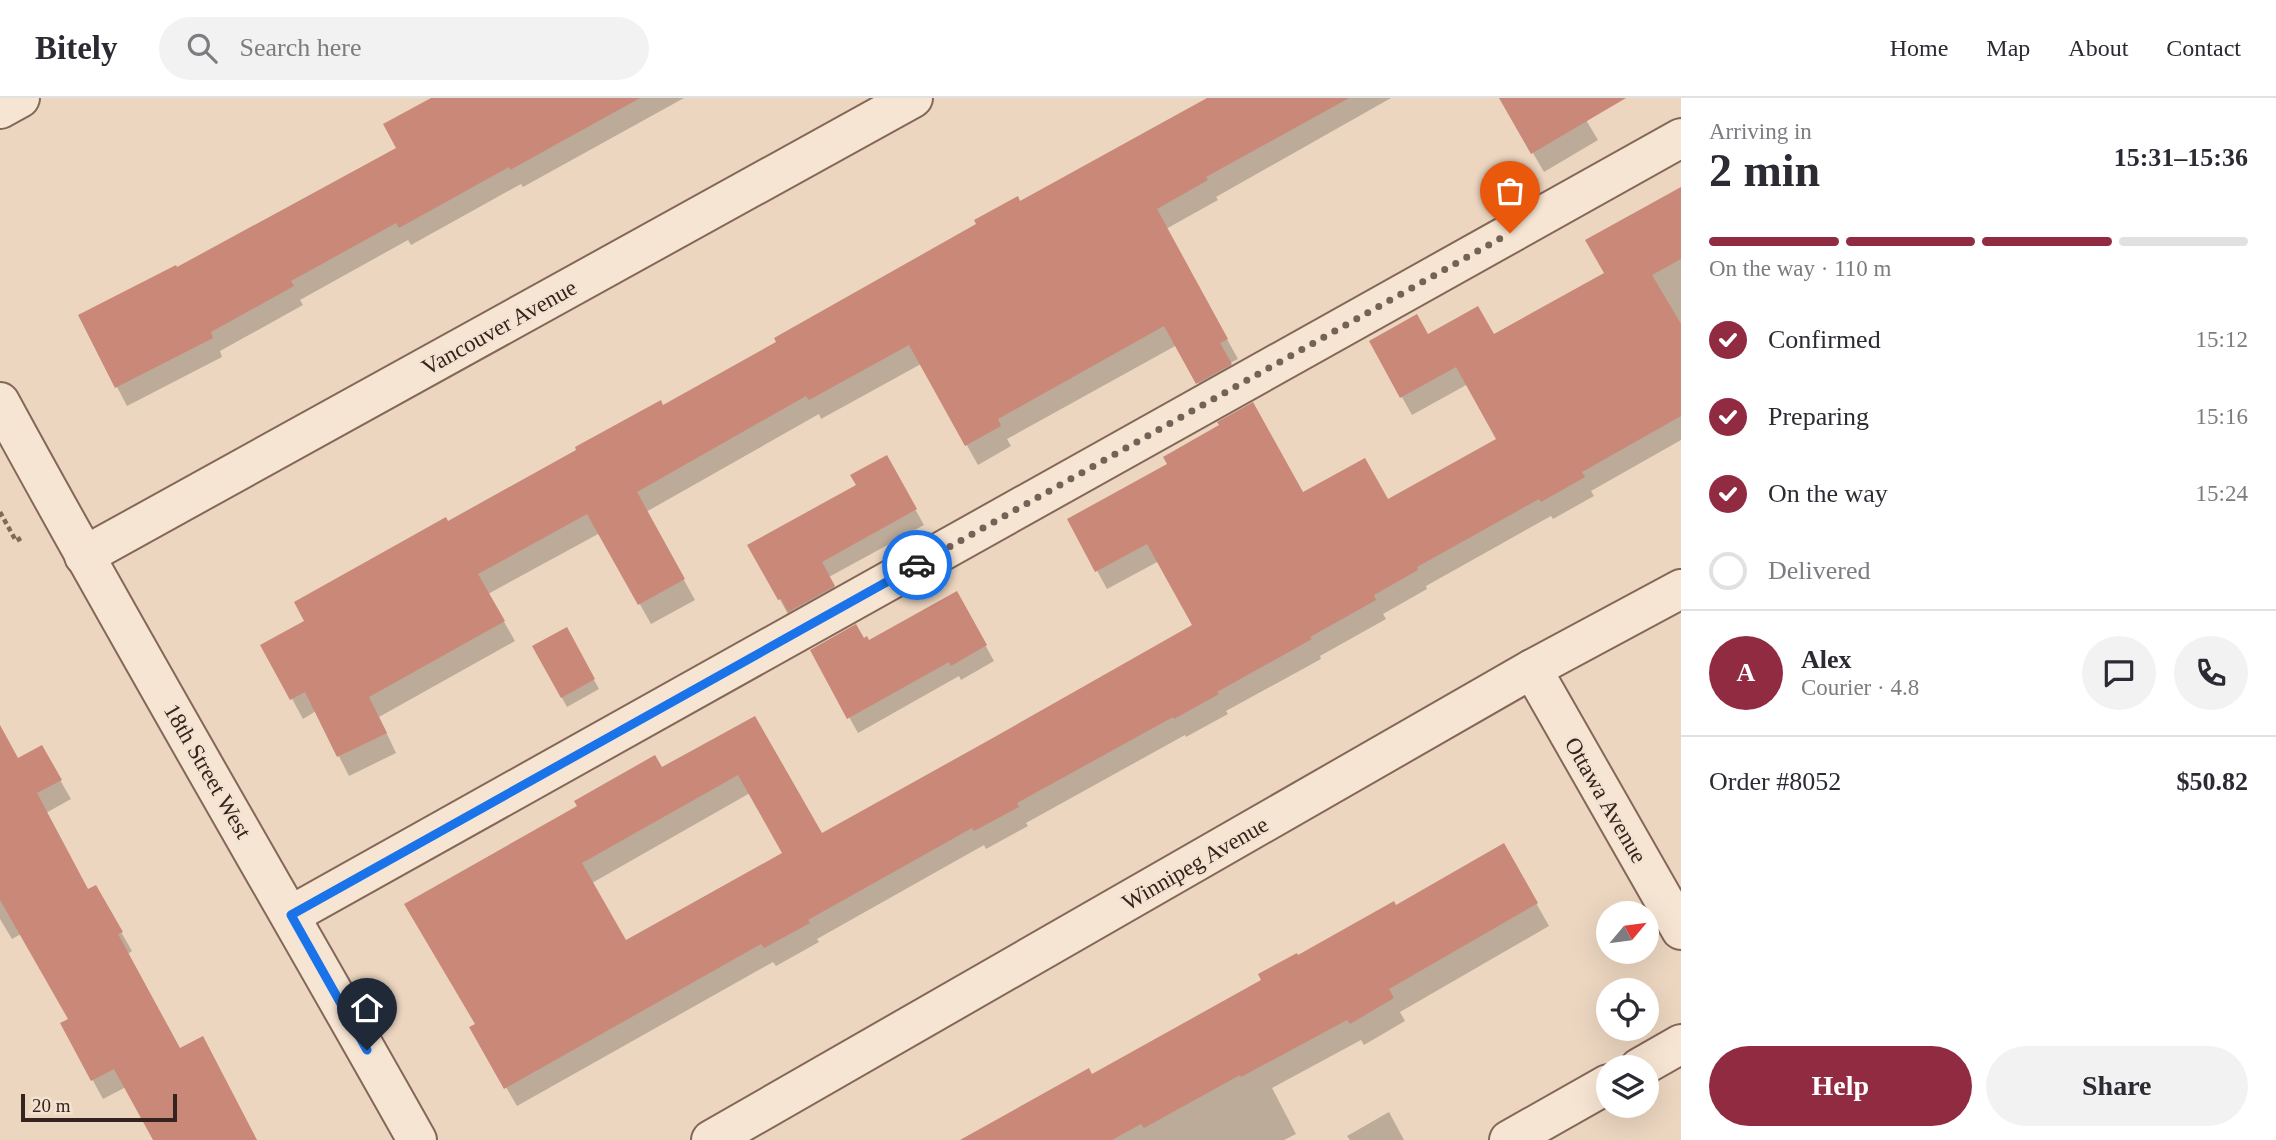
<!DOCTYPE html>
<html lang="en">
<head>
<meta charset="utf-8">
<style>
  :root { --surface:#fff; --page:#f2f2f3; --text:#2b2b33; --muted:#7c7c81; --line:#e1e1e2; --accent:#912b42 }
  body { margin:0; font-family:Georgia,serif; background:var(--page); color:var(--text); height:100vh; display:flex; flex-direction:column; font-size:26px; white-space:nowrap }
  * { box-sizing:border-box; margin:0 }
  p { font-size:23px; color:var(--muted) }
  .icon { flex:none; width:38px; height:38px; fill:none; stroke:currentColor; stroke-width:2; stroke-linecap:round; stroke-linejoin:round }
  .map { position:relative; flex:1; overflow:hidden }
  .details { display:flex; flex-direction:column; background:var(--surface); width:595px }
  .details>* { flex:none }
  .needle { width:46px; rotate:61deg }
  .fabs { position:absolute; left:1596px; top:803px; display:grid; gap:14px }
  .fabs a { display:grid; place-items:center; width:63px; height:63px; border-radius:50%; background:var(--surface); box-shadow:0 7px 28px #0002; font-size:35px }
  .scale { position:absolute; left:21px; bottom:18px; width:156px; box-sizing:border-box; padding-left:7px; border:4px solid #35231d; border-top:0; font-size:19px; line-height:24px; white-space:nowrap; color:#35231d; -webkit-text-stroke:5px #f4e2d0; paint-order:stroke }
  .pin { position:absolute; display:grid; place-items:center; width:60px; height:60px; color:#fff; margin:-72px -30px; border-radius:50% 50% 50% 0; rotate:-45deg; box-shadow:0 0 7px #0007 }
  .pin .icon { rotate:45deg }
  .courier { position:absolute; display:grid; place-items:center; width:70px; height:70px; margin:-35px; border:5px solid #1a73e8; border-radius:50%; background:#fff; color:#222; box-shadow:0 2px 9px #0007 }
  .head em { font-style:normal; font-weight:700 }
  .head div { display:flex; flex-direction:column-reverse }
  .head { display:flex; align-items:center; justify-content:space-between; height:119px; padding:0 28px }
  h1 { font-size:46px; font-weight:700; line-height:52px }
  .bar { display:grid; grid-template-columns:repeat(4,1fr); gap:10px 7px; align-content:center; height:84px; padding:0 28px }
  .bar i { height:9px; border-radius:5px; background:var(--line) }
  .bar .selected { background:var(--accent) }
  .bar p { grid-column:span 4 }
  .line { display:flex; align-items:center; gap:18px; padding:0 28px; border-top:2px solid var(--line) }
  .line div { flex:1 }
  .round { display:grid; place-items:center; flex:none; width:74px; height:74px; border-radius:37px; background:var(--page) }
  ol { padding:0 28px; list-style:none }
  li { display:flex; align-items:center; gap:21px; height:77px }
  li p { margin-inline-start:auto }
  li .icon { padding:7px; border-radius:50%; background:var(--accent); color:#fff; stroke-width:4 }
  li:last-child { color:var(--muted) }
  li i { width:38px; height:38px; border:4px solid var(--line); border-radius:50% }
  .button { display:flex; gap:14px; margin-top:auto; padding:14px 28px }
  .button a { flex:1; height:80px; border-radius:42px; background:var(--accent); color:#fff; font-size:28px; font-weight:700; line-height:80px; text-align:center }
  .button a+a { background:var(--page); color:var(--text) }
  header { display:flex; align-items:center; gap:42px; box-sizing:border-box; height:98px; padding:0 35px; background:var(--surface); border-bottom:2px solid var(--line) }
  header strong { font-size:33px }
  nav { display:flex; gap:38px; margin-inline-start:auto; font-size:24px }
  .search { width:490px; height:63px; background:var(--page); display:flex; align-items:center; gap:18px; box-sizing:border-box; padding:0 24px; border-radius:38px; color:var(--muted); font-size:26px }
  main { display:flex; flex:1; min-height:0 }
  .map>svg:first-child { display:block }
  .shadow { fill:#0003; fill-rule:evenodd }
  .building { fill:#c98878; fill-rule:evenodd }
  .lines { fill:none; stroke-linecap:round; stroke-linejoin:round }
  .minor-casing { stroke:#846759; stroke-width:42 }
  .path { stroke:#846759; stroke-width:4.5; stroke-dasharray:5 3.5; stroke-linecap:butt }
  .minor { stroke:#f7e5d3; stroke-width:38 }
  .done { stroke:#756256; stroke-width:7; stroke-dasharray:0 12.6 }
  .route { stroke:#1a73e8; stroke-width:9 }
  .labels { text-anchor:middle; stroke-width:5; stroke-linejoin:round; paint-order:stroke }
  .street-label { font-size:23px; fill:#35231d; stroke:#f4e2d0 }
</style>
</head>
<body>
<header>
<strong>Bitely</strong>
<div class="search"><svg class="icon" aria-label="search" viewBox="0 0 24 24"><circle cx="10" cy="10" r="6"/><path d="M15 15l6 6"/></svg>Search here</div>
<nav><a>Home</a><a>Map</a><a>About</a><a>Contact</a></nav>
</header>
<main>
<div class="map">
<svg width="1681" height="1042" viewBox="0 0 1681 1042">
  <rect width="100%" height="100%" fill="#ecd6c0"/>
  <g class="shadow">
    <path d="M433,0H684L523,89L521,86L411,147L408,142L300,202L303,207L220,253L222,259L127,308L80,218L176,172L399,51Z"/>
    <path d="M1211,0H1391L1216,99L1218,102L1166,131L1238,261L1230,265L1241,286L1209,304L1177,247L1007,341L1011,348L978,367L921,266L821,321L819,316L646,414L695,502L651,526L600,435L488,496L515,543L379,619L396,655L349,678L316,613L303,621L263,547L307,523L448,425L663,309L1020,105Z"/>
    <path d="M1501,0H1573L1598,42L1544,74Z"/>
    <path d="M1681,91V342L1591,393L1594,398L1553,421L1551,418L1426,488L1427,491L1383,516L1386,521L1320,558L1321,561L1226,613L1228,616L1186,639L1185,637L1026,725L1028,728L986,751L984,747L817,841L819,844L776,868L773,864L517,1008L471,929L477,926L406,806L754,620L821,737L1195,528L1159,463L1107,491L1069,421L1303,397L1388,403L1499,342L1468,286L1412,317L1371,244L1428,238H1494L1606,176L1588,142ZM750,695L784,755L625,844L592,785Z"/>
    <path d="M886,359L924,427L829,479L842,503L798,528L791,515L788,516L750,448L858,388Z"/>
    <path d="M957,496L994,563L961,582L959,578L858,635L812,553L869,544Z"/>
    <path d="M566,531L599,591L567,609L534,549Z"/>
    <path d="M41,649L71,701L46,715L88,793L95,789L132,853L128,856L180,953L257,1042H155L126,989L103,1001L62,926L70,921L21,836L12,841L0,821V651L10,667Z"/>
    <path d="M1504,748L1549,828L1400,914L1405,923L1364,947L1361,942L1272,990L1296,1036L1284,1042H964L1091,978L1263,883L1297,860L1396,810Z"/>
    <path d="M1389,1014L1404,1042H1350L1347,1038Z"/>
  </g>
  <g class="building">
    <path d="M431,0H640L510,72L509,69L399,130L396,125L291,183L294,188L211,234L213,240L115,290L78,217L176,167L177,169L396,50L383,26Z"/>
    <path d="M1207,0H1349L1206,79L1208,82L1157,111L1228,241L1220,245L1232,266L1196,286L1164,228L998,321L1001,328L965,348L909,247L809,302L806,298L637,394L685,481L638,507L587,416L478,476L505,523L369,599L387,635L337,659L305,594L290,602L260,547L304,523L294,504L446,419L448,423L576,352L575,349L661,302L663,307L776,244L774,240L976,126L974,122L1018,98L1020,103Z"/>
    <path d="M1499,0H1626L1531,56Z"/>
    <path d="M1681,89V161L1652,177L1681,226V318L1582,374L1585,379L1541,404L1539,401L1417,469L1418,472L1374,497L1376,502L1310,539L1312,541L1217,594L1219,596L1174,621L1173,619L1017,705L1019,709L974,733L972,730L808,822L810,825L764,850L761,846L504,991L469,929L475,926L404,806L577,708L574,703L655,657L662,669L755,618L822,735L991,641L1192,527L1147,446L1095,474L1067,421L1167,366L1163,359L1219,327L1217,324L1253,304L1303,394L1365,360L1388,401L1496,341L1456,269L1400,300L1369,243L1417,216L1428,236L1478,208L1494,236L1604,175L1585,142ZM738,677L782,755L626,842L582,765Z"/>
    <path d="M887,357L917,411L822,464L835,488L788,514L781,501L778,502L747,447L856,387L850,377Z"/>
    <path d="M957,493L987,547L951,568L949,564L847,621L810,552L856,526L864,540L867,538L869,542Z"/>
    <path d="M567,529L595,581L561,600L532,548Z"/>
    <path d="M0,627L18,660L42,647L62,682L37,695L88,791L96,787L123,834L118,836L180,950L203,938L257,1042H153L114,971L91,983L60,925L68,921L0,802Z"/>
    <path d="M1504,745L1538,805L1389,891L1394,900L1350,926L1347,922L1241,979L1240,977L1144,1030L1141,1026L1112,1042H960L1089,970L1092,976L1261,882L1258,876L1297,855L1298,857L1394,803L1396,807Z"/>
  </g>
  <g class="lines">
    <defs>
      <g id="minor">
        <path d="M0,11L20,0"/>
        <path d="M0,304C135,553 279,796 417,1042"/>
        <path d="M84,458L913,0"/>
        <path d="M1532,571L1681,832"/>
        <path d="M291,817L1681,40"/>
        <path d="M1639,970L1681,946"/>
        <path d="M711,1042L1532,571L1681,491"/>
        <path d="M1509,1042L1608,986"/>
      </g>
    </defs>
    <use href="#minor" class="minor-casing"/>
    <path class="path" d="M0,414L16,443L21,440"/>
    <use href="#minor" class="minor"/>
  </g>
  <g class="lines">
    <path class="done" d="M917,467L1510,135"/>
    <path class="route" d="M367,952L291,817L917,467"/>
  </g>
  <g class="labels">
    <g class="street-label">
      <text transform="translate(499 229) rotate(-29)" y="8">Vancouver Avenue</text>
      <text transform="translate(208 673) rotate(60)" y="8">18th Street West</text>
      <text transform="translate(1606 702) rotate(60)" y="8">Ottawa Avenue</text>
      <text transform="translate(1195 765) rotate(-30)" y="8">Winnipeg Avenue</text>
    </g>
  </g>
</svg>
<div class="fabs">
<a><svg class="needle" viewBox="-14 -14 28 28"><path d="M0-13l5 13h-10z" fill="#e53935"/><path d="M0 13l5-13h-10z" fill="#7c7c81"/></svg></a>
<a><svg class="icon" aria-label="locate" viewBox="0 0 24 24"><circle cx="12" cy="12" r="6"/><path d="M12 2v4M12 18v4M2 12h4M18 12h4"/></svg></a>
<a><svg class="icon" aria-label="layers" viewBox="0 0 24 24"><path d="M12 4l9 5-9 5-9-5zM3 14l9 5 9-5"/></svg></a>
</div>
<div class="scale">20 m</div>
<div class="pin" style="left:1510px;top:135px;background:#ea580c"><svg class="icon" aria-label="bag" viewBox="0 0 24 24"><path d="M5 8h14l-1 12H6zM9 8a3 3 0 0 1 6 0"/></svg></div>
<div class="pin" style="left:367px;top:952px;background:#1f2937"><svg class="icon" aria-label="home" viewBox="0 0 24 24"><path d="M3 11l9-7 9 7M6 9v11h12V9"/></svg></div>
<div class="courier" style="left:917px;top:467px"><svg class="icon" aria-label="car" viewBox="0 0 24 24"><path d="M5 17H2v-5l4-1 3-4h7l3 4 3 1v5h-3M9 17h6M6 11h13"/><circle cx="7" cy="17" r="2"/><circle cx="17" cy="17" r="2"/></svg></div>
</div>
<section class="details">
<div class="head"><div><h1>2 min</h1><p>Arriving in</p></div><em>15:31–15:36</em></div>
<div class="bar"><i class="selected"></i><i class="selected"></i><i class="selected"></i><i></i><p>On the way · 110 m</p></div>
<ol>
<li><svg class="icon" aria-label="check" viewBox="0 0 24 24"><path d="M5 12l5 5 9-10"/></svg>Confirmed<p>15:12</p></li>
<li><svg class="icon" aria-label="check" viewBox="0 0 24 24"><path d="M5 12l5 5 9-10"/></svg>Preparing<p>15:16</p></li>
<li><svg class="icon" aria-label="check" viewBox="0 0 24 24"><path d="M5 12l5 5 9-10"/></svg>On the way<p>15:24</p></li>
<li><i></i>Delivered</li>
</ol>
<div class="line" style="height:126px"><b class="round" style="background:var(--accent);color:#fff">A</b><div><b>Alex</b><p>Courier · 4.8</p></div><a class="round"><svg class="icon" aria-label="chat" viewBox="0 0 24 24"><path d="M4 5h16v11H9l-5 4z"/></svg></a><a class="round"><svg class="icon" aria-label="phone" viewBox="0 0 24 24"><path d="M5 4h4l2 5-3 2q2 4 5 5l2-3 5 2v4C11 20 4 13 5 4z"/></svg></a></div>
<div class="line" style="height:91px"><div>Order #8052</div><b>$50.82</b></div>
<div class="button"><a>Help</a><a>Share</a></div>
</section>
</main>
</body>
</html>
